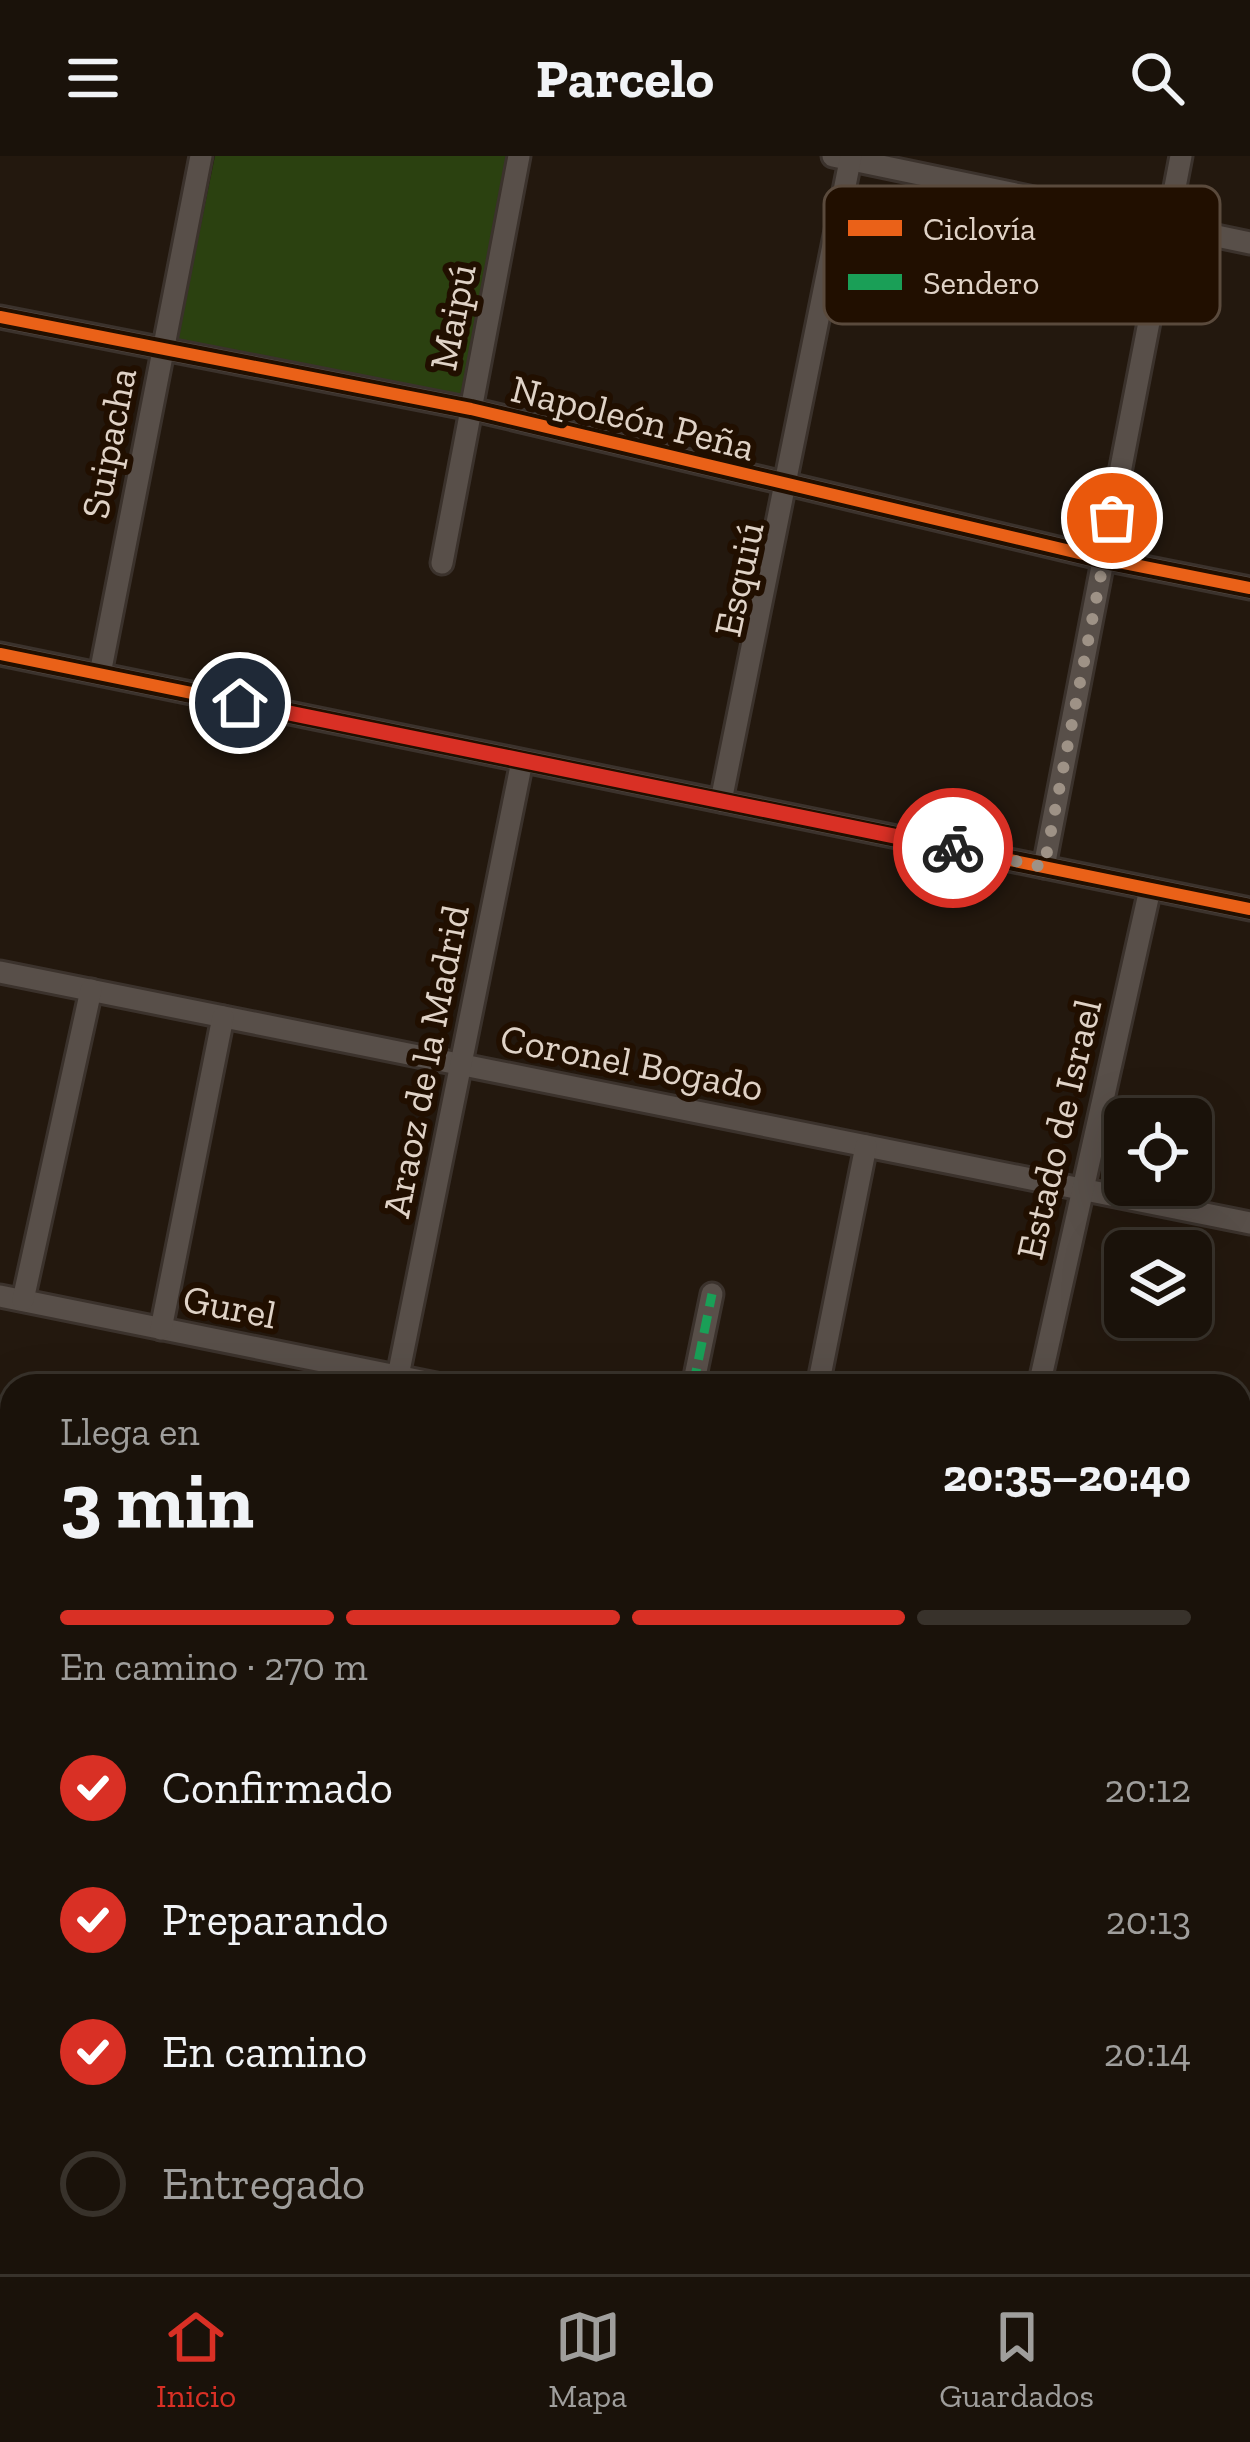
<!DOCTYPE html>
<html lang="es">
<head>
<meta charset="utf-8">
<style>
  :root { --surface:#1a120a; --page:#272018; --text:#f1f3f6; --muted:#9f9e9c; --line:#38322b; --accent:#d93025 }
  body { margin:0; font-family:"Zilla Slab",serif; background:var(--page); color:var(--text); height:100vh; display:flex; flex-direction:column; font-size:45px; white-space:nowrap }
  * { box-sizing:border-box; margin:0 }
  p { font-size:39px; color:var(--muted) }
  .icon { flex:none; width:66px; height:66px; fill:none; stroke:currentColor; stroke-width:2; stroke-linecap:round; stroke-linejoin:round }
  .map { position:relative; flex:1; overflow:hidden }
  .details { position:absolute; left:0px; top:1218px; width:1251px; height:900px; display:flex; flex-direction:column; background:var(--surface); border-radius:36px 36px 0 0; box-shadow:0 12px 48px #0002,0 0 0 3px var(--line) }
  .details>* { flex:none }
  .controls { position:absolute; left:1104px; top:942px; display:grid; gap:24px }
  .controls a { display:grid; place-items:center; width:108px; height:108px; border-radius:18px; background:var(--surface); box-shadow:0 12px 48px #0002,0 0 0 3px var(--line); font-size:60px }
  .pin { position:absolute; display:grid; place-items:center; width:102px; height:102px; color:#fff; margin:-51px; border:6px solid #fff; border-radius:50%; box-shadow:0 3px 12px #0007 }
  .courier { position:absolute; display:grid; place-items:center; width:120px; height:120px; margin:-60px; border:9px solid #d93025; border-radius:50%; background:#fff; color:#222; box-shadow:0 3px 15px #0007 }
  .headline em { font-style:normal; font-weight:800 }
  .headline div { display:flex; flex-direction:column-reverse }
  .headline { display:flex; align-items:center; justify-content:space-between; height:204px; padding:0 60px }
  h1 { font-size:78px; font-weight:800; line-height:90px }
  .bar { display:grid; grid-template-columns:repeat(4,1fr); gap:18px 12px; align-content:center; height:144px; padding:0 60px }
  .bar i { height:15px; border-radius:9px; background:var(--line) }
  .bar .current { background:var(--accent) }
  .bar p { grid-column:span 4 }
  ol { padding:0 60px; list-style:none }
  li { display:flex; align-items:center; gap:36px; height:132px }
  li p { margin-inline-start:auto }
  li .icon { padding:12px; border-radius:50%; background:var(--accent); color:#fff; stroke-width:4 }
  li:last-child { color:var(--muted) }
  li i { width:66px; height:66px; border:6px solid var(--line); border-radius:50% }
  header { display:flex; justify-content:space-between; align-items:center; height:156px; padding:0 60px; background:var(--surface); font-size:54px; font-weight:800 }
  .dock { display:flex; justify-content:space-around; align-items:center; height:168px; border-top:3px solid var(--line); background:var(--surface); font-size:33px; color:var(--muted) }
  .dock a { display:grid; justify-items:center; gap:6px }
  .dock .current { color:var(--accent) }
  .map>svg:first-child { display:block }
  .green { fill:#2b4110 }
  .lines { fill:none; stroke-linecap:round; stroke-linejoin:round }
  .minor-casing { stroke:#3b322c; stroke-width:27 }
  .minor { stroke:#584f49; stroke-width:21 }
  .quiet { stroke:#1a9f57; stroke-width:9; stroke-dasharray:18 9; stroke-linecap:butt }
  .cycleway-casing { stroke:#210f00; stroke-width:20 }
  .cycleway { stroke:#ea6118; stroke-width:12 }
  .done { stroke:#9e9286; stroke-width:12; stroke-dasharray:0 21.6 }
  .route { stroke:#d93025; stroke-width:15 }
  .labels { text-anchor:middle; stroke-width:12; stroke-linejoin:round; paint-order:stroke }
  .street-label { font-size:39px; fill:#e0d3c7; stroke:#210f00 }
  .key { fill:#210f00; stroke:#5a4a3c; stroke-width:3 }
  .key-label { font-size:33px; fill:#e0d3c7 }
</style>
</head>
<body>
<header><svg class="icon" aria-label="menu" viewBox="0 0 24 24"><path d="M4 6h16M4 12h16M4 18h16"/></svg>Parcelo<svg class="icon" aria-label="search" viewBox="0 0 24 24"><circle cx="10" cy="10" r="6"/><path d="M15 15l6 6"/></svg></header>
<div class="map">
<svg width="1250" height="2118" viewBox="0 0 1250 2118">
  <rect width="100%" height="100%" fill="#23180e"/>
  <path class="green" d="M215,0H511L463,245L177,184Z"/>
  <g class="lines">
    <defs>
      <g id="minor">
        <path d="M833,0L1250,87"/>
        <path d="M0,161L471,253L1104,403L1250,432"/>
        <path d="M442,407L519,0"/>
        <path d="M0,498L1250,753"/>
        <path d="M100,518L201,0"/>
        <path d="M721,645L851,0"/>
        <path d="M1044,711L1181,0"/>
        <path d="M0,816L1250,1067"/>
        <path d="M0,1140L446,1230"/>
        <path d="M23,1144L91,834"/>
        <path d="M161,1173L223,861"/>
        <path d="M398,1220L522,605"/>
        <path d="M693,1230L712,1138"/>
        <path d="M818,1230L866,990"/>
        <path d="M1039,1230L1150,733"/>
        <path d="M0,1386L12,1389"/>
        <path d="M1239,1391L1250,1393"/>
        <path d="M0,1548L12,1486"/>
        <path d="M0,1594L12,1596"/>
        <path d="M1239,1628L1250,1630"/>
        <path d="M0,1756L12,1758"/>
        <path d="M1239,1902L1250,1850"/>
        <path d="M0,1949L12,1952"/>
        <path d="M1239,2008L1250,2010"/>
        <path d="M774,2106L833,2118"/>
        <path d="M241,2118L243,2106"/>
        <path d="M602,2118L604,2106"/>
        <path d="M951,2118L954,2106"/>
      </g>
    </defs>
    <use href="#minor" class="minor-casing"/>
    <use href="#minor" class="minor"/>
    <path class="quiet" d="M693,1230L712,1138"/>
    <defs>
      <g id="cycleway">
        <path d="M0,161L471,253L1104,403L1250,432"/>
        <path d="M0,498L1250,753"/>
      </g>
    </defs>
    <use href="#cycleway" class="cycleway-casing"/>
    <use href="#cycleway" class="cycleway"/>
  </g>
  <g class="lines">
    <path class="done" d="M953,692L1044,711L1112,362"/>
    <path class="route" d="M240,547L953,692"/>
  </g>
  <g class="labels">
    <g class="street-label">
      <text transform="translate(452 161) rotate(-79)" y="14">Maipú</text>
      <text transform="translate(633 261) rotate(14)" y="14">Napoleón Peña</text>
      <text transform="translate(108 287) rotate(-79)" y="14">Suipacha</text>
      <text transform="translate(738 423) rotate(-78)" y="14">Esquiú</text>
      <text transform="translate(425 905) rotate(-79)" y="14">Araoz de la Madrid</text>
      <text transform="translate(632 906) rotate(11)" y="14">Coronel Bogado</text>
      <text transform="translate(1058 973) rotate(-77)" y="14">Estado de Israel</text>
      <text transform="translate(230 1150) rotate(11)" y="14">Gurel</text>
    </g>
  </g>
  <rect x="824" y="30" width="396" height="138" rx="18" class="key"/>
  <rect x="848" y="64" width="54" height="16" fill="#ea6118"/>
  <rect x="848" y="118" width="54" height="16" fill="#1a9f57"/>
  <g class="key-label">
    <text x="923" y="84">Ciclovía</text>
    <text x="923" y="138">Sendero</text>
  </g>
</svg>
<div class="controls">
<a><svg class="icon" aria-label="locate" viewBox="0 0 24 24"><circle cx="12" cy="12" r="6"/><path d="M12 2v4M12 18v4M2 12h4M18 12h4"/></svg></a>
<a><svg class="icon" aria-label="layers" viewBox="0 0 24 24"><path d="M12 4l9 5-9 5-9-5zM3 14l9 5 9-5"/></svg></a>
</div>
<div class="pin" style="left:1112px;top:362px;background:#ea580c"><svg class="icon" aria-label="bag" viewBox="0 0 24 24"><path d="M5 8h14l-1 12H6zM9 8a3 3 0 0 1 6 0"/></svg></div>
<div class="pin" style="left:240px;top:547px;background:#1f2937"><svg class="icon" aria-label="home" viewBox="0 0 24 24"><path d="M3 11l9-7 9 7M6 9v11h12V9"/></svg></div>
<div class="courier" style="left:953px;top:692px"><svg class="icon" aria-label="bike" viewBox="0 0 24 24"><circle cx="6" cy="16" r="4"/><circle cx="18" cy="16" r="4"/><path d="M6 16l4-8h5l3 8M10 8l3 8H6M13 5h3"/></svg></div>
<section class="details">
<div class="headline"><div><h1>3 min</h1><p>Llega en</p></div><em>20:35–20:40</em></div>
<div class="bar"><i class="current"></i><i class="current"></i><i class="current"></i><i></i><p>En camino · 270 m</p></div>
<ol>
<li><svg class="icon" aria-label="check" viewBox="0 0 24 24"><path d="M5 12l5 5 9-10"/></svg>Confirmado<p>20:12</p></li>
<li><svg class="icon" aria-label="check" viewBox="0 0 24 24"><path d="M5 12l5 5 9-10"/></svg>Preparando<p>20:13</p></li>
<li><svg class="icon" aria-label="check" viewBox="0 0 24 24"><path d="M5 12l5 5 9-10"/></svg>En camino<p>20:14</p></li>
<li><i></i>Entregado</li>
</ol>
</section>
</div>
<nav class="dock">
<a class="current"><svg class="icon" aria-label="home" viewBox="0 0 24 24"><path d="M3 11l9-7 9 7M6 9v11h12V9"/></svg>Inicio</a>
<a><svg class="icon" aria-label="map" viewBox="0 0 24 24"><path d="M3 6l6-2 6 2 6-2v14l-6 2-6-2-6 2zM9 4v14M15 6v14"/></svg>Mapa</a>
<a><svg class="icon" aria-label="saved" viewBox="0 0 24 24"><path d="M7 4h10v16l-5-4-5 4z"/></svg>Guardados</a>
</nav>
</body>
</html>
